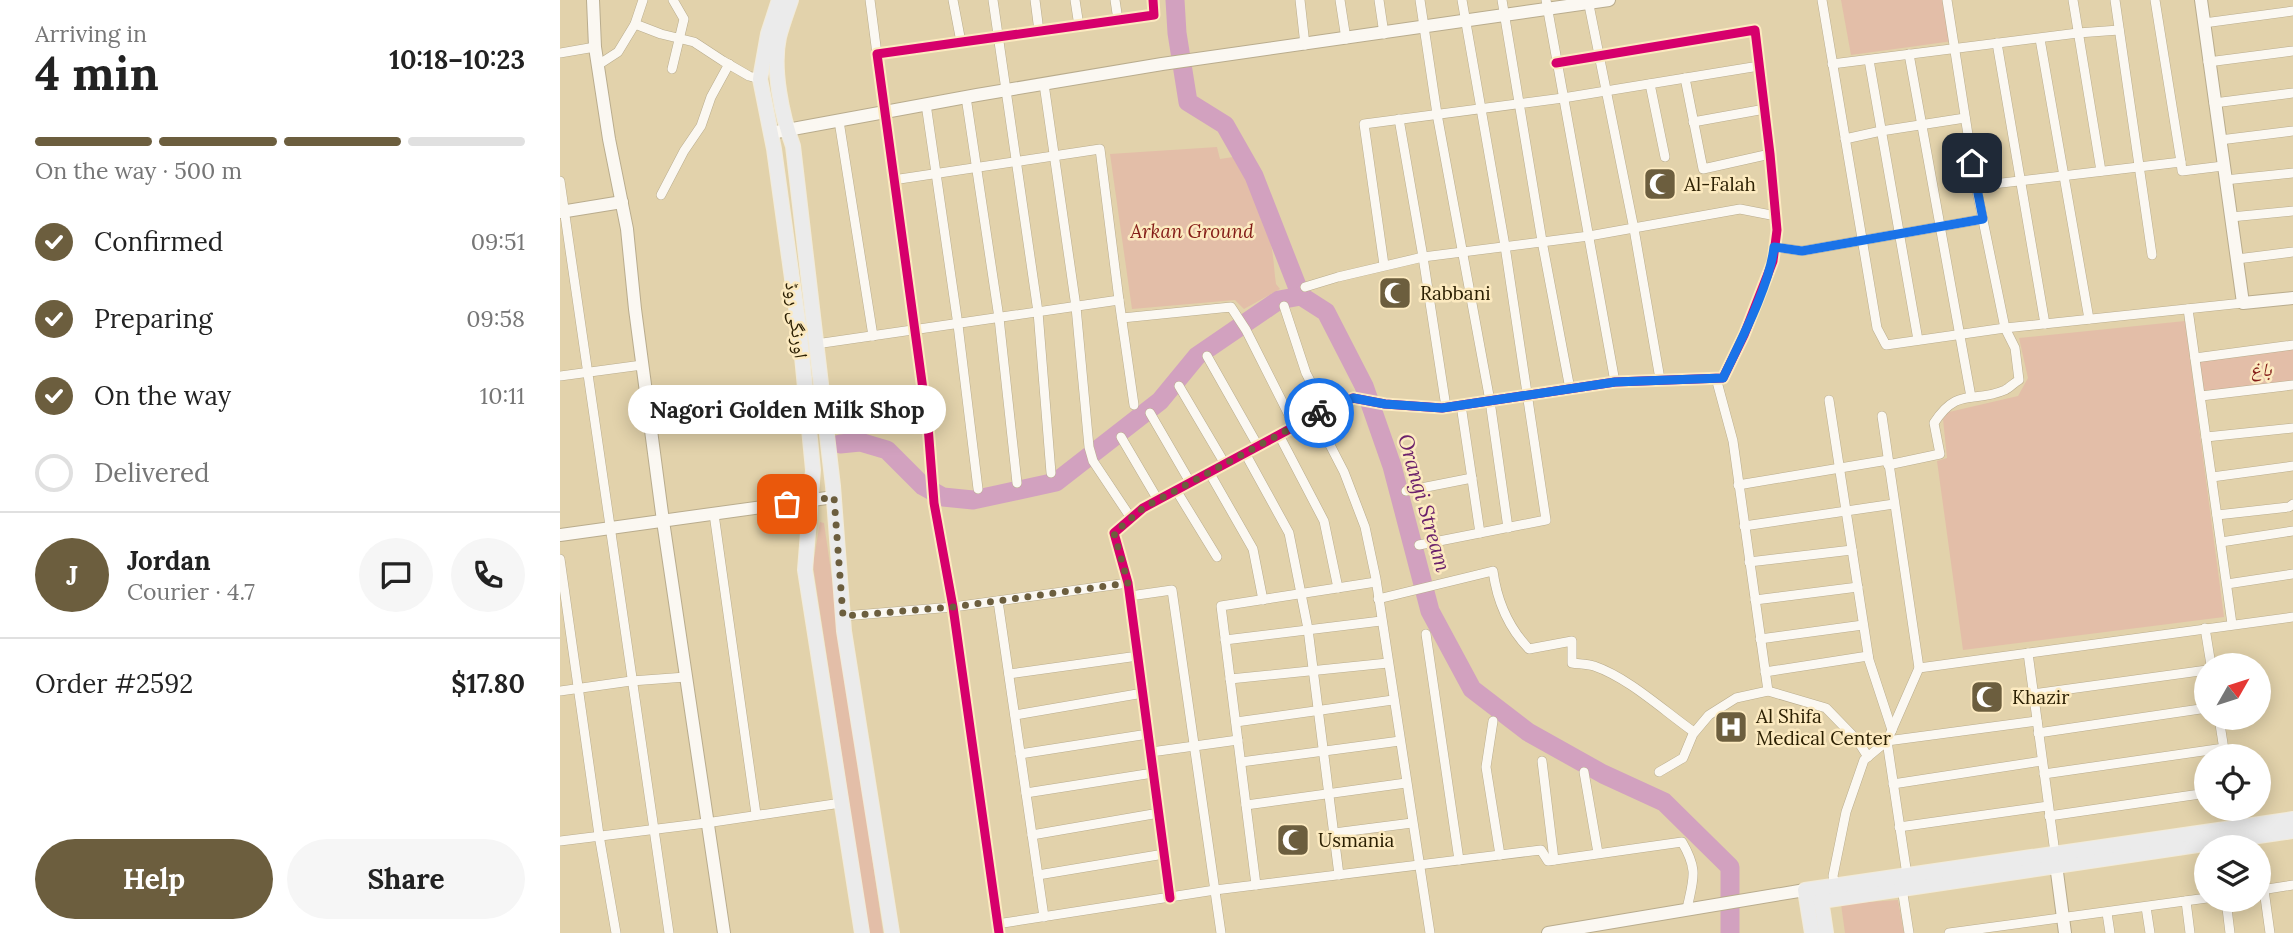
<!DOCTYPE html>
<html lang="en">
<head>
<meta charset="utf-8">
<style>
  :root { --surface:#fff; --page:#f6f6f6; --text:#222; --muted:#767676; --line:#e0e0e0; --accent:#6c5e3e }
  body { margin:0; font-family:Lora,"Noto Naskh Arabic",serif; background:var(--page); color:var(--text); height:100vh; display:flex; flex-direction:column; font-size:26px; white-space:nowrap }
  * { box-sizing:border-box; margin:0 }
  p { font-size:23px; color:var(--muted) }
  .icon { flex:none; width:38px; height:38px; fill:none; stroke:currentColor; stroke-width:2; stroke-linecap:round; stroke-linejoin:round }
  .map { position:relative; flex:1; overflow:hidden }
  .sheet { display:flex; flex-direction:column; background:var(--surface); width:560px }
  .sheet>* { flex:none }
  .needle { width:46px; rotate:51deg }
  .controls { position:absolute; left:1634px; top:653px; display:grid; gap:14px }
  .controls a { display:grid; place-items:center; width:77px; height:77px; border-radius:50%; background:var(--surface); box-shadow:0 4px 18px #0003; font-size:35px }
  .pin { position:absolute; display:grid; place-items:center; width:60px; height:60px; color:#fff; margin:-30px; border-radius:14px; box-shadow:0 4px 10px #0006 }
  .courier { position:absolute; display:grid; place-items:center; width:70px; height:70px; margin:-35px; border:5px solid #1a73e8; border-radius:50%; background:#fff; color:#222; box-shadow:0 2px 9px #0007 }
  .bubble { position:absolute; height:49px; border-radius:24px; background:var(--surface); box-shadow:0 4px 18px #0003; font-size:23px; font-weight:800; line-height:49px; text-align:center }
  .overview em { font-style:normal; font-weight:800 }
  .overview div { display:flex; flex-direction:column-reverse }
  .overview { display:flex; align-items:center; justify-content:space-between; height:119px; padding:0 35px }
  h1 { font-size:46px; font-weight:800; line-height:52px }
  .bar { display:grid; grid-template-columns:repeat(4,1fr); gap:10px 7px; align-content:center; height:84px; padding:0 35px }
  .bar i { height:9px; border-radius:5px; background:var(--line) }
  .bar .current { background:var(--accent) }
  .bar p { grid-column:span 4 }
  .line { display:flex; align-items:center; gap:18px; padding:0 35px; border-top:2px solid var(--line) }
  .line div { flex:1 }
  .round { display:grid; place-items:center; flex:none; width:74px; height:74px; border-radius:37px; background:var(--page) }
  ol { padding:0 35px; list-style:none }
  li { display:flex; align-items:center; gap:21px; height:77px }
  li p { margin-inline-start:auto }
  li .icon { padding:7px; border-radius:50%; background:var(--accent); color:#fff; stroke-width:4 }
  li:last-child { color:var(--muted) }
  li i { width:38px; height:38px; border:4px solid var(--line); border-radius:50% }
  .button { display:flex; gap:14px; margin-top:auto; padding:14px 35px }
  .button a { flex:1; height:80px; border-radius:42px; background:var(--accent); color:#fff; font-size:28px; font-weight:800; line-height:80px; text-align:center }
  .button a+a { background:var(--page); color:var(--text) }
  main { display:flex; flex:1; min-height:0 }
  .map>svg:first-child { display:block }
  .green { fill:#e3bea8 }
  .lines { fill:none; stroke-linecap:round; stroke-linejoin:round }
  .river { stroke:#d2a1bf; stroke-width:19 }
  .minor-casing { stroke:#b9ac8d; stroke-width:10 }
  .tertiary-casing { stroke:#b9ac8d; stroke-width:14 }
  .secondary-casing { stroke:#b9ac8d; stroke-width:14 }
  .primary-casing { stroke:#f2ebd9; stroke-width:16 }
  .minor { stroke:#fbf8f2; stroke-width:9 }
  .tertiary { stroke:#fbf8f2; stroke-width:12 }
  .secondary { stroke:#fbf8f2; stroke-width:12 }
  .primary { stroke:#ebebeb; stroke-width:14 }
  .cycleway-casing { stroke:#fceac0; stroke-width:13 }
  .cycleway { stroke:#d6006c; stroke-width:9 }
  .done { stroke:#6c5e3e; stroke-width:7; stroke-dasharray:0 12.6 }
  .route { stroke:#1a73e8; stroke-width:9 }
  .labels { text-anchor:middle; stroke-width:5; stroke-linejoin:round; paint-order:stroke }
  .poi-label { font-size:19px; fill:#2c2003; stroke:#fceac0; text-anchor:start }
  .park-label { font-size:19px; font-style:italic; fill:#841c17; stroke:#fceac0 }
  .street-label { font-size:19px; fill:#2c2003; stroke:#fceac0 }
  .water-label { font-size:21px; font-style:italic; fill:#6b216b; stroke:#fceac0 }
</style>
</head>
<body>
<main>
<section class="sheet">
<div class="overview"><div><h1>4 min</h1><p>Arriving in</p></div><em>10:18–10:23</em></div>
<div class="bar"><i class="current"></i><i class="current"></i><i class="current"></i><i></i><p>On the way · 500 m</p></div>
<ol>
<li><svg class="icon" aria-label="check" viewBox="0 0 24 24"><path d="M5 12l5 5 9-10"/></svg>Confirmed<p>09:51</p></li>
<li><svg class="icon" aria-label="check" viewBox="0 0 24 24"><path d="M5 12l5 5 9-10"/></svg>Preparing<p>09:58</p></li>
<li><svg class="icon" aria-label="check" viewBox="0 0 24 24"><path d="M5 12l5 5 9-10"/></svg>On the way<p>10:11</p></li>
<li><i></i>Delivered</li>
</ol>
<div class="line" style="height:126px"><b class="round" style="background:var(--accent);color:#fff">J</b><div><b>Jordan</b><p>Courier · 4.7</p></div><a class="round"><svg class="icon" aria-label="chat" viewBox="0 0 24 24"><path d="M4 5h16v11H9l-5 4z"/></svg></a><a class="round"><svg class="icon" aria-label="phone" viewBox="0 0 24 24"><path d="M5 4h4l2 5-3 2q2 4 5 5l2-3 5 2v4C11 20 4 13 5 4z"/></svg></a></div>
<div class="line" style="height:91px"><div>Order #2592</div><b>$17.80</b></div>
<div class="button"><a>Help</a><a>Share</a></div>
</section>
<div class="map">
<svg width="1733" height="933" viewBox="0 0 1733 933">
  <rect width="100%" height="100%" fill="#e2d2ab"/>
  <g class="green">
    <path d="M1281,0H1387L1393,41L1291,55Z"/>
    <path d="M657,147L660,159L673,157C692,182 705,215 711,245C714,258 714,271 716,284L720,289L684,309L675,300L572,309L550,154Z"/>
    <path d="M1625,321L1664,617L1403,650L1377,461L1387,458L1383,419L1389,412L1458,396L1468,378L1459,338Z"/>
    <path d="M1733,345V385L1641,396L1635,358Z"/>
    <path d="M260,522L264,523L323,933H309L253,565Z"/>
    <path d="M1338,900L1344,933H1285L1281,904Z"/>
  </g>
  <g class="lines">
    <g class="river">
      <path d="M615,0L617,33L628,102L665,125L694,176L741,296L766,312L804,386L832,466L870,611L912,689L968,732L1043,774L1104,802L1170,867V933"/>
      <path d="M280,444L300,442L327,450L363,486L383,497L413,500L496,482L600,401L637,356L719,300L741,296"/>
    </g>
    <defs>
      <g id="minor">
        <path d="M310,0L317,54"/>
        <path d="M393,0L401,42"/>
        <path d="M433,0L478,312L491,473"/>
        <path d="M475,0L479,31"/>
        <path d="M515,0L519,26"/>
        <path d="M555,0L558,20"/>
        <path d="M740,0L745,45"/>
        <path d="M780,0L786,39"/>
        <path d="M819,0L824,34"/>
        <path d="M860,0L877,114L930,401L948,528"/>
        <path d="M942,0L982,241L1010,389"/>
        <path d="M986,0L1055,382"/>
        <path d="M1028,0L1074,229L1100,379"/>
        <path d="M1262,0L1317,328L1326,345L1445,328L1683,303"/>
        <path d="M1513,0L1541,171"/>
        <path d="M1555,0L1592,255"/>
        <path d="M1595,0L1621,162"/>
        <path d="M1644,23L1733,11"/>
        <path d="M75,24L101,34L134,42L163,61L189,76L200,79"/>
        <path d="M1480,39L1529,319"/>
        <path d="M1437,43L1485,324"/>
        <path d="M0,53L35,47"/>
        <path d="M1349,54L1411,397"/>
        <path d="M1309,60L1358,340"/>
        <path d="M1648,62L1733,51"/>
        <path d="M1272,64L1518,33L1559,30"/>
        <path d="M38,65L58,52L75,24L83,0"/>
        <path d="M112,69L124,19L113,0"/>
        <path d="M1125,78L1143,169L1210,154"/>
        <path d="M484,84L516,307L529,447L533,461L571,518"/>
        <path d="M1090,84L1105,157"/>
        <path d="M406,97L439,318L457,483"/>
        <path d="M1654,103L1733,93"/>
        <path d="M366,104L398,325L418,489"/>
        <path d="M839,119L863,257L886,407"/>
        <path d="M279,121L313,336"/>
        <path d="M1133,122L1205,109"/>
        <path d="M1285,139L1321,131L1405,118"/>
        <path d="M1660,140L1733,131"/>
        <path d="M1665,180L1733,173"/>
        <path d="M0,181L109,933"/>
        <path d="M1416,186L1621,162L1622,171L1663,166"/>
        <path d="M101,195L124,151L141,126L151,97L169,64"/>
        <path d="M1671,217L1733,211"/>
        <path d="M1214,247L1242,251L1423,219"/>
        <path d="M1677,259L1733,252"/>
        <path d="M824,265L804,124L1003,98L1199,66"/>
        <path d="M745,287L778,277L863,257L1029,236L1180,209L1216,216"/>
        <path d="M559,300L574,405"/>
        <path d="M724,306L746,373L765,410"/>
        <path d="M1628,309L1672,624"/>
        <path d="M562,318L671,307L686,330L735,427"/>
        <path d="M256,344L559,300L540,149L333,180"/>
        <path d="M647,356L698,446"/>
        <path d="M1635,358L1733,345"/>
        <path d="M0,376L82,365"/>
        <path d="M1156,378L1173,441L1208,691"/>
        <path d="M619,386L665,464"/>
        <path d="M1641,396L1733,385"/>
        <path d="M1269,400L1309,660L1332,730"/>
        <path d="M901,405L920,533"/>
        <path d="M590,413L630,482"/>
        <path d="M755,416L784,472L805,527L816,579L870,933"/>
        <path d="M1322,416L1359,668"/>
        <path d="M719,435L764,521L778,588"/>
        <path d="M561,437L598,500"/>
        <path d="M1646,437L1733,428"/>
        <path d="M685,453L729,533L748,629L779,875"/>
        <path d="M1328,465L1380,454L1374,423C1398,386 1413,404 1445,390C1449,388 1454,383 1459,380L1455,348L1445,328L1416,186L1387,0"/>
        <path d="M649,472L693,549L703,600"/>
        <path d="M1652,477L1733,466"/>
        <path d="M1178,485L1328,460"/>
        <path d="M616,490L657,557"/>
        <path d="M846,491L912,478"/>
        <path d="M154,514L196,814"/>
        <path d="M1657,515L1729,507L1733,504"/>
        <path d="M1184,526L1334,504"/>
        <path d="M1661,542L1733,531"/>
        <path d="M859,545L986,520L945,246L902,0"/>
        <path d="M0,559L39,835L56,933"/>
        <path d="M1189,562L1292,550"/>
        <path d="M1667,584L1733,574"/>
        <path d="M570,596L612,590L661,933"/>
        <path d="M818,599L933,571C937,601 948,627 969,649L1012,641V663C1019,664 1027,664 1034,666C1069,678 1104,711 1134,732"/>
        <path d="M1195,600L1298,587"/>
        <path d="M438,601L484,917"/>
        <path d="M283,616L393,607L568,583"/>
        <path d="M1645,628L1651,665"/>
        <path d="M866,634L899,860"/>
        <path d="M1200,639L1303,625"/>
        <path d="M665,640L821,621"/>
        <path d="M1468,653L1495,853"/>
        <path d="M1205,672L1308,656"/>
        <path d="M449,674L578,656"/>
        <path d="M670,679L828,663"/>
        <path d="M0,691L71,681L126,677"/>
        <path d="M1473,694L1647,670"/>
        <path d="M455,715L583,693"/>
        <path d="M1659,718L1665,756"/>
        <path d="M933,721L926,767L940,855"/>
        <path d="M676,722L833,700"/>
        <path d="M1478,733L1647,708"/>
        <path d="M591,752L678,740"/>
        <path d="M460,754L588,734"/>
        <path d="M982,761L994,860"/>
        <path d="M681,762L840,741"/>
        <path d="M1024,772L1038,853"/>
        <path d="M1099,772L1123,758L1133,734L1149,715L1176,698L1208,691L1266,708L1298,741L1308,757"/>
        <path d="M1484,774L1664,748"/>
        <path d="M1333,784L1482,761"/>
        <path d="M466,793L593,773"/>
        <path d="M686,805L846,783"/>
        <path d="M1674,808L1678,826"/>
        <path d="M1489,816L1647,793"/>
        <path d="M1339,827L1488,806"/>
        <path d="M774,833L852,823"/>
        <path d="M472,835L599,813"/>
        <path d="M0,841L146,823L281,803"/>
        <path d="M478,875L604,854"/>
        <path d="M1347,875L1327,741L1477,721"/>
        <path d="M696,885L661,606L816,582"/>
        <path d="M1275,886L1273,876L1286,812L1304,760L1327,741L1359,668L1733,617"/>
        <path d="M1342,888L1349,933"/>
        <path d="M1701,890L1733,885"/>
        <path d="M1704,890L1710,933"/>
        <path d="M610,898L568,583L554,533L583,508L765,410L793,398L825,404L882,408L1055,382L1163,378L1184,335L1213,261L1217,230L1210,154L1195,30L996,63"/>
        <path d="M1666,900L1670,933"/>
        <path d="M1626,901L1630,933"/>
        <path d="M1586,907L1590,933"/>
        <path d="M1547,913L1550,933"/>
        <path d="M437,924L655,890L981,850L988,861L1122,842C1139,871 1133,879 1127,909"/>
        <path d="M439,933L393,607L374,503L368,426L317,54L594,15L593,0"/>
        <path d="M1389,933L1647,898"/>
      </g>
      <g id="tertiary">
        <path d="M33,0L35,47L49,139L67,229L75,309L103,521L164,933"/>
        <path d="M1641,0L1683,303L1733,298"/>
        <path d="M0,212L62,202"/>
        <path d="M0,535L274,497"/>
        <path d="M1495,857L1505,933"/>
      </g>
      <g id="secondary">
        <path d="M211,133L417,95L602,64L1049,0"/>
        <path d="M988,933L1245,890"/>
      </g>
      <g id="primary">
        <path d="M219,0L208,34L200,79L214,149L240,336L253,470L245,570L302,933"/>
        <path d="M231,0C227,12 222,25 219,37C212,69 222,116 233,146L273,486L284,631L332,933"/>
        <path d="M1260,893L1266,933"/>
        <path d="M1248,903L1733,831"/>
        <path d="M1252,933L1245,890L1733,819"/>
      </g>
    </defs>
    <use href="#minor" class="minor-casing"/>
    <use href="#tertiary" class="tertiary-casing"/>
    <use href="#secondary" class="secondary-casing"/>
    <use href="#primary" class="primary-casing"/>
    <use href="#minor" class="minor"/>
    <use href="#tertiary" class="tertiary"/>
    <use href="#secondary" class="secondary"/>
    <use href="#primary" class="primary"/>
    <defs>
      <g id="cycleway">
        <path d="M610,898L568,583L554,533L583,508L765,410L793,398L825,404L882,408L1055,382L1163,378L1184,335L1213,261L1217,230L1210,154L1195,30L996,63"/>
        <path d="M439,933L393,607L374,503L368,426L317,54L594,15L593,0"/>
      </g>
    </defs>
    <use href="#cycleway" class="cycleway-casing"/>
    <use href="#cycleway" class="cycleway"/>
  </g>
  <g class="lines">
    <path class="done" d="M227,504L274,497L283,616L393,607L568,583L554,533L583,508L759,413"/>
    <path class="route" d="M759,413L793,398L825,404L882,408L1055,382L1163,378C1180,342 1210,285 1214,247L1242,251L1423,219L1412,163"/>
  </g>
  <defs>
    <symbol id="mosque-square" viewBox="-11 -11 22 22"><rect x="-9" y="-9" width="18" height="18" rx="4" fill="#6c5e3e" stroke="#fceac0"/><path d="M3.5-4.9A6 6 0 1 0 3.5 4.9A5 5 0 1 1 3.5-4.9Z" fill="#fff"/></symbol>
    <symbol id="hospital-square" viewBox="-11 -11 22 22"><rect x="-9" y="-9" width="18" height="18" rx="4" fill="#6c5e3e" stroke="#fceac0"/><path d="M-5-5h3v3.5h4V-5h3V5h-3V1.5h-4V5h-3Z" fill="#fff"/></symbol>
  </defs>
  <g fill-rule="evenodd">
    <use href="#mosque-square" x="1081" y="165" width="38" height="38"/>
    <use href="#mosque-square" x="816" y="274" width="38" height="38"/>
    <use href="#mosque-square" x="1408" y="678" width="38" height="38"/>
    <use href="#hospital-square" x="1152" y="708" width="38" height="38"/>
    <use href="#mosque-square" x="714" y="821" width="38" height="38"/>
  </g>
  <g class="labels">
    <g class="poi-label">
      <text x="1124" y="191">Al-Falah</text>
      <text x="860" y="300">Rabbani</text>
      <text x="1452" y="704">Khazir</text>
      <text x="1196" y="723">Al Shifa<tspan x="1196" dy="22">Medical Center</tspan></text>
      <text x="758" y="847">Usmania</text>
    </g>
    <g class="park-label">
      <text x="632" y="238">Arkan Ground</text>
      <text x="1701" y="376">باغ</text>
    </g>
    <g class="street-label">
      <text transform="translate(237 320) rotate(83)" y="7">اورنگی روڈ</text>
    </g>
    <g class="water-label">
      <text transform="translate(864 503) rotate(74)" y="7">Orangi Stream</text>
    </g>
  </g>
</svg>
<div class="controls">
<a><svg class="needle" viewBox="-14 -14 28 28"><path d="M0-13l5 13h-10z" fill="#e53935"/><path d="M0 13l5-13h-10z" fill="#767676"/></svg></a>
<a><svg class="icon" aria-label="locate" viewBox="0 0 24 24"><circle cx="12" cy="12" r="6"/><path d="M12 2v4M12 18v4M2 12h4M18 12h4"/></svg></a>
<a><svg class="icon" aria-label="layers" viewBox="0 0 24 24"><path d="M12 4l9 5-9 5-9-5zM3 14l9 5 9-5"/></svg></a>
</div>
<div class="pin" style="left:227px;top:504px;background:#ea580c"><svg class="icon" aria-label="bag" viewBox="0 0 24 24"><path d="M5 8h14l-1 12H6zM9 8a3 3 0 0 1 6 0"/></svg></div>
<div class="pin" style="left:1412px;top:163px;background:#1f2937"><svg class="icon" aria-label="home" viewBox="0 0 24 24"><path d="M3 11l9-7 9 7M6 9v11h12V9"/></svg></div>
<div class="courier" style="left:759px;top:413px"><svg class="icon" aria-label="bike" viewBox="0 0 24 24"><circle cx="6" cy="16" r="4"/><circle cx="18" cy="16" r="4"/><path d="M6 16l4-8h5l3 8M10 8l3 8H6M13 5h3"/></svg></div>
<div class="bubble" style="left:68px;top:385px;width:318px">Nagori Golden Milk Shop</div>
</div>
</main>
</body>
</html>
